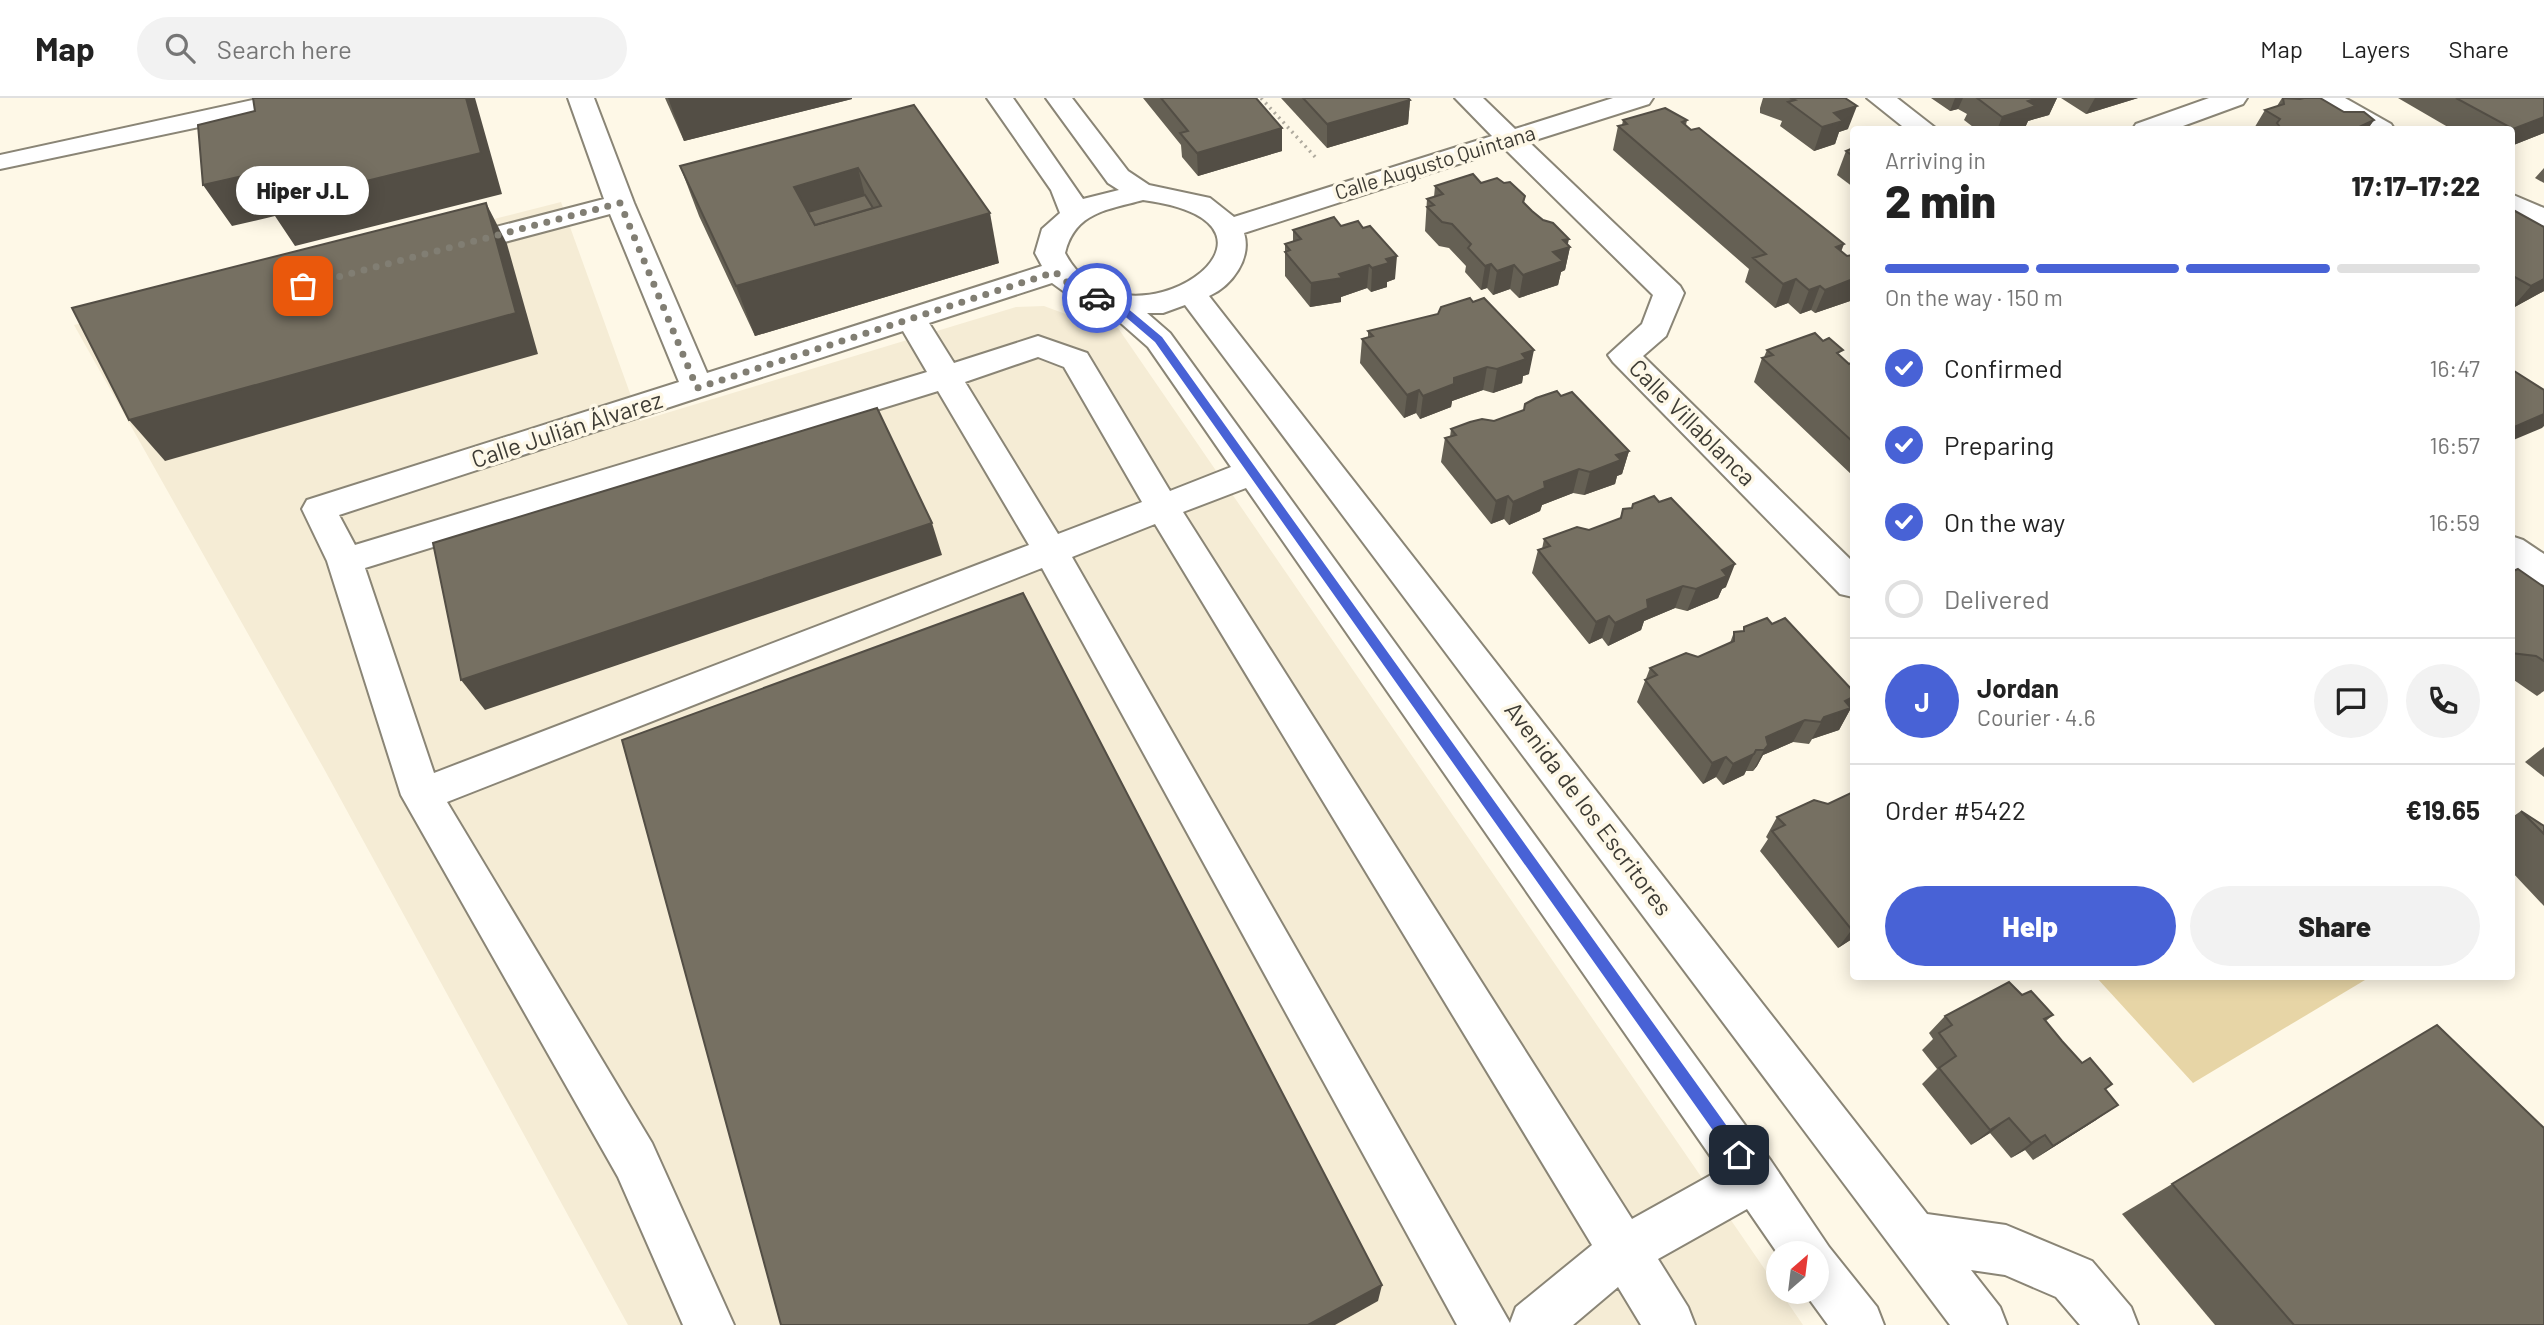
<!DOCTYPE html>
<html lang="en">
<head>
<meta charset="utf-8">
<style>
  :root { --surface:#fff; --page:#f2f2f2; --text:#222; --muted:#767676; --line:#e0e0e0; --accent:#4862d6 }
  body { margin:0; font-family:Barlow,sans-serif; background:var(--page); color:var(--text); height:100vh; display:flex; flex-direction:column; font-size:26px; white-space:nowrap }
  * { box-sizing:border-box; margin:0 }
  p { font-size:23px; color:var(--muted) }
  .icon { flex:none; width:38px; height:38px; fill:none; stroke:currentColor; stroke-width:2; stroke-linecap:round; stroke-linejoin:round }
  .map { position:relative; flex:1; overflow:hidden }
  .details { position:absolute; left:1850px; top:28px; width:665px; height:854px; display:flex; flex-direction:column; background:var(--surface); border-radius:7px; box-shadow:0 4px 18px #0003 }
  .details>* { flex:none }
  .needle { width:46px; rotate:28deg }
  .controls { position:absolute; left:1766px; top:1143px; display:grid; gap:14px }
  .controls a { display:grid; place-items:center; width:63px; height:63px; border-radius:50%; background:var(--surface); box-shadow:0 4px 18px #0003; font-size:35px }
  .pin { position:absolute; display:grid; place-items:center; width:60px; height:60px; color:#fff; margin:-30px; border-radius:14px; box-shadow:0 4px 10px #0006 }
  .courier { position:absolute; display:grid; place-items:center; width:70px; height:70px; margin:-35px; border:5px solid #4862d6; border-radius:50%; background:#fff; color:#222; box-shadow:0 2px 9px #0007 }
  .bubble { position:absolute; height:49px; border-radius:24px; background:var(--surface); box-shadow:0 4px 18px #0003; font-size:23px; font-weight:800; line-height:49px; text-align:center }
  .summary em { font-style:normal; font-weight:800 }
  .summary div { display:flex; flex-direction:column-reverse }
  .summary { display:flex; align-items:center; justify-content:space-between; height:119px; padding:0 35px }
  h1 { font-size:46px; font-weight:800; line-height:52px }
  .bar { display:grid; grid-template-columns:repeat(4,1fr); gap:10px 7px; align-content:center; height:84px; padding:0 35px }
  .bar i { height:9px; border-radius:5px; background:var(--line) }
  .bar .active { background:var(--accent) }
  .bar p { grid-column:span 4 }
  .line { display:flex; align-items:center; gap:18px; padding:0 35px; border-top:2px solid var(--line) }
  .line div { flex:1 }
  .round { display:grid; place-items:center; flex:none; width:74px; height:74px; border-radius:37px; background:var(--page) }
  ol { padding:0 35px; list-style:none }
  li { display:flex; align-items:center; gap:21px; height:77px }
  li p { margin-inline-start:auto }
  li .icon { padding:7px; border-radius:50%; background:var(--accent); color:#fff; stroke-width:4 }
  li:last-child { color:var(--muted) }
  li i { width:38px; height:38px; border:4px solid var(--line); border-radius:50% }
  .action { display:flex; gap:14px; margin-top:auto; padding:14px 35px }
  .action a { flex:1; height:80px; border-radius:42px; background:var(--accent); color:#fff; font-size:28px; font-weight:800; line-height:80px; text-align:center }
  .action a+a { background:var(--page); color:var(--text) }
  header { display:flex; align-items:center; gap:42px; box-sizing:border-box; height:98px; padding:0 35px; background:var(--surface); border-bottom:2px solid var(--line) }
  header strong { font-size:33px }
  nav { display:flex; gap:38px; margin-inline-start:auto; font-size:24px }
  .search { width:490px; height:63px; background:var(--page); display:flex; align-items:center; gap:18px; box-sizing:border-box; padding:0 24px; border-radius:38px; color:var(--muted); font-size:26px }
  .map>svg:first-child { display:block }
  .built { fill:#f5ecd5 }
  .green { fill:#e7d5a6 }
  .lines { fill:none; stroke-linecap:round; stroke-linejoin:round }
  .minor-casing { stroke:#8a8576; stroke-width:4 }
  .path { stroke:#afaa9e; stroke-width:3.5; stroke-dasharray:2 4.5; stroke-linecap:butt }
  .minor { fill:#fff; fill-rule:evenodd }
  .wall { fill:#656054 }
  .shaded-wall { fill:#534e45 }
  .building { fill:#767062; stroke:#534e45; stroke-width:2; fill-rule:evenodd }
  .route { fill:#4862d6 }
  .done { stroke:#817e73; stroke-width:7; stroke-dasharray:0 12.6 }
  .labels { text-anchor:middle; stroke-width:7; stroke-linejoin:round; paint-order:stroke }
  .far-street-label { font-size:21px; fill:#3e3c35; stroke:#fef8e7 }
  .street-label { font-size:24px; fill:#3e3c35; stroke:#fef8e7 }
</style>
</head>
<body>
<header>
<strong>Map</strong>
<div class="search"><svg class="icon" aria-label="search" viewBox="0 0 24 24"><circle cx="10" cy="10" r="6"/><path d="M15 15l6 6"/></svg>Search here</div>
<nav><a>Map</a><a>Layers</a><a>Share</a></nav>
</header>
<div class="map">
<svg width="2544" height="1227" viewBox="0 0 2544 1227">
  <rect width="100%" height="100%" fill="#fef8e7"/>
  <path class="built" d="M561,104L640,323L1016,209L1044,208L1103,230H1118L1803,1227H628L323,669L74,227Z"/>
  <path class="green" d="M2096,879H2370L2193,985Z"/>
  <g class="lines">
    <defs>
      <g id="minor">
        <path d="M262,0H311L307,6L298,8L0,71V57Z"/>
        <path d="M568,0H594L634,105L707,275L1042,168L1035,155L1042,131L1060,115L1051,92L987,0H1013L1083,101L1119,92L1108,85L1046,0H1072L1128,73L1149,87L1210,100L1234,119L1492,38L1455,0H1483L1515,31L1613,0H1653L1649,6L1529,44L1680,188L1684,195L1666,238L1643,258L1853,464V499L1840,496L1613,264L1608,257L1642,226L1653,197L1505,51L1244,135C1252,160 1232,188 1209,198L1927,1116L2006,1127L2092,1163L2131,1209L2138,1227H2080L2056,1199L2005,1177L1971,1172L2000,1209L2007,1227H1950L1185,207L1163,215H1147L1170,235L1771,1063L1829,1149L1877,1209L1884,1227H1828L1804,1194H1816V1155L1778,1156L1747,1111L1658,1161L1688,1209L1695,1227H1641L1618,1189L1573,1227H1457L1042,470L447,704L652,1045L734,1227H683L618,1079L401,697L327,463L302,411L307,402L679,284L610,116L452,158L442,155L437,149L442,143L604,101ZM1143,102C1326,126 1123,267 1065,155C1075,114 1107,112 1143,102ZM1052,185L1077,203L1106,212L1148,249L1231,369L1170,393L1087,255L1038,238L954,265L929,225ZM903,233L927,274L355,447L339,417ZM1038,259L1064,269L1142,404L1058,436L965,284ZM938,293L1029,447L434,675L365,470ZM1246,390L1720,1072L1632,1121L1183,414ZM1155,426L1592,1147L1516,1209L1510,1225L1072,459Z"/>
        <path d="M1867,0H1897L1938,32H1907Z"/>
        <path d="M2209,0H2247L2243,6L2172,32H2132L2136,26Z"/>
        <path d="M2313,0H2345L2391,26L2395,32H2362L2317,6Z"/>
        <path d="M2511,96L2544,110V131L2511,116Z"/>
        <path d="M2511,438L2523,442L2544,456V487L2531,483L2511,469Z"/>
      </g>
    </defs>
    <use href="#minor" class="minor-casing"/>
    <path class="path" d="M1261,0L1317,61"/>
    <use href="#minor" class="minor"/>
  </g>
  <g class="wall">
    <path d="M665,0H852V1L684,43Z"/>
    <path d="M1143,0H1256L1282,53L1198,78L1182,59L1181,47Z"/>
    <path d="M1281,0H1408L1410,2L1408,26L1327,50Z"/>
    <path d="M1763,0H1845L1848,31L1839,34L1835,46L1814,53L1780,28L1782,23L1760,15V10Z"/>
    <path d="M1931,0H2057L2049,17L2028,23L2024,32H1977L1964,22L1967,16L1958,11L1950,13Z"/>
    <path d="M2061,0H2138L2086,16Z"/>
    <path d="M2282,0H2290L2374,22L2367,32H2253L2265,12L2277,8Z"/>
    <path d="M2398,0H2544V35L2511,48V32H2453Z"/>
    <path d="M914,7L999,165L755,238L699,118L680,68Z"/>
    <path d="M1623,22H1687L1686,27L1847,158L1853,157V202L1815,215L1811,212L1800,216L1788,205L1775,210L1745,184L1749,171L1613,52L1618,28L1622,27Z"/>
    <path d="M1853,50V89L1837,77L1846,53Z"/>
    <path d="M2544,70V85L2535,80Z"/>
    <path d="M1481,85H1504L1525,98L1524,105L1570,149L1565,172L1561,174L1558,187L1519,200L1510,191L1493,197L1487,190L1481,192L1465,174L1466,168L1449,150L1439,148L1425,133L1427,101L1434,99L1435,88Z"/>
    <path d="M2511,115L2544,129V193L2511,211Z"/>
    <path d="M1341,128L1395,181L1387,184V189L1371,194L1367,190L1341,199V204L1310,209L1285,178V146L1293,143V132Z"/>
    <path d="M1368,233L1529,276L1523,278L1522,285L1493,295L1483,292L1452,303L1451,309L1420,321L1416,315L1404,320L1360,265L1362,241L1368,240Z"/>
    <path d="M1823,243L1849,266L1853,264V378L1754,284L1762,260L1764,259L1767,252Z"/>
    <path d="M1561,298L1629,353L1622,376L1617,378L1615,386L1584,397L1573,395L1542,407L1540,413L1509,427L1504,421L1491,426L1441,364L1445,340L1450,339L1451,331L1494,323Z"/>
    <path d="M1623,411L1726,489L1722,491L1718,500L1687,513L1675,510L1644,523L1641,532L1608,548L1602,540L1589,546L1532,475L1538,452L1542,451L1544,441L1589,432L1620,420Z"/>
    <path d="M2511,474L2544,489V593L2537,598L2511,580Z"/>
    <path d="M1744,529L1851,610L1839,632L1812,641L1809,646L1793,644L1763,657L1757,668L1753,673H1746L1744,677L1723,687L1716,679L1703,686L1637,604L1650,570L1698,559L1730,545L1734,534L1743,533Z"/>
    <path d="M2544,649V679L2525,664Z"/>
    <path d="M1853,694V843L1852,841L1838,850L1760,753L1768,741L1766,739L1777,719L1828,706Z"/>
    <path d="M2521,713L2544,728V808L2511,773V720Z"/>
    <path d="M2022,897L2053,917L2046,923L2062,943L2105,991L2096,1022L2033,1062L2025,1052L2011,1060L1990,1035L1971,1047L1922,986L1937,971L1922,952L1933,941L1929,935L1945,918Z"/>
    <path d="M2437,927L2544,1227H2215L2122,1116Z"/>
  </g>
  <g class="shaded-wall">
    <path d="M466,0H475L502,96L295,148L275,118L232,128L203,87L260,74Z"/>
    <path d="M668,0H852V1L684,43Z"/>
    <path d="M1839,0L1857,8L1848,31L1839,34L1835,46L1814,53L1822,29Z"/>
    <path d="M1955,0H1963L1958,11L1950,13Z"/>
    <path d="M2039,0H2057L2049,17L2028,23L2024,32H1997L2002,19L2028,3Z"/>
    <path d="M2095,0H2138L2086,16Z"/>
    <path d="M1410,2L1408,26L1327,50V26Z"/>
    <path d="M2544,19V35L2511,48V34L2513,31Z"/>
    <path d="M2374,22L2367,32H2353Z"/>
    <path d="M1282,30V53L1198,78L1197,55Z"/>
    <path d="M858,70L871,121L815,138L794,89Z"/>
    <path d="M486,105L507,146L538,256L165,363L129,322Z"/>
    <path d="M990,115L999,165L755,238L736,188Z"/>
    <path d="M1569,141L1567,150L1570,149L1565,172L1561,174L1558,187L1519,200L1523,177L1553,154L1563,142Z"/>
    <path d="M1844,146L1835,170L1836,149Z"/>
    <path d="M1397,158L1395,181L1387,184V189L1371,194L1372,170L1386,161Z"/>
    <path d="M1491,166L1487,190L1481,192L1485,168Z"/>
    <path d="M1369,167L1367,190L1341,199V204L1310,209L1311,185Z"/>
    <path d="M1514,167L1510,191L1493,197L1497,173Z"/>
    <path d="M1796,181L1788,205L1775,210L1783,186Z"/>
    <path d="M1853,181V202L1815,215L1825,192Z"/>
    <path d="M2544,181V193L2511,211L2531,188Z"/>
    <path d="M1820,188L1811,212L1800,216L1809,192Z"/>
    <path d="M1534,252L1529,276L1523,278L1522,285L1493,295L1497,271L1522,256Z"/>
    <path d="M1487,269L1483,292L1452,303L1451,309L1420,321L1423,298L1454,280Z"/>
    <path d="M1419,292L1416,315L1404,320L1407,297Z"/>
    <path d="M2544,316V328L2542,330L2511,343L2512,330Z"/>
    <path d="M1629,353L1622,376L1617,378L1615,386L1584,397L1590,374L1616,357Z"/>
    <path d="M1579,371L1573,395L1542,407L1540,413L1509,427L1513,404L1544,384Z"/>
    <path d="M1508,398L1504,421L1491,426L1496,403Z"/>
    <path d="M932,425L942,457L485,612L461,582Z"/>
    <path d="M1735,466L1726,489L1722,491L1718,500L1687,513L1696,491L1722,472Z"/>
    <path d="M1683,488L1675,510L1644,523L1641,532L1608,548L1615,525L1647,502Z"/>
    <path d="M1609,518L1602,540L1589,546L1596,524Z"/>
    <path d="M1853,599V604L1849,611L1851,610L1839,632L1812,641L1809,646L1824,619L1845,603Z"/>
    <path d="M1805,622L1793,644L1763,657L1757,668L1753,673L1764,652L1766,639Z"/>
    <path d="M1754,656L1744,677L1723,687L1733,666Z"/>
    <path d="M1726,659L1716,679L1703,686L1712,665Z"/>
    <path d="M1853,830V839L1852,841L1838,850Z"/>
    <path d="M2118,1007L2096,1022L2033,1062L2053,1048Z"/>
    <path d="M2009,1020L1990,1035L1971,1047L1990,1032Z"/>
    <path d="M2045,1037L2025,1052L2011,1060L2031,1045Z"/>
    <path d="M1382,1187L1378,1203L1335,1227H1308Z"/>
  </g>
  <g class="building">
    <path d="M253,0H466L481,55L268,107L260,74L203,87L198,27L255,13Z"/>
    <path d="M1161,0H1256L1282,30L1197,55L1180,35L1188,33Z"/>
    <path d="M1303,0H1408L1410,2L1327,26Z"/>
    <path d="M1790,0H1845L1857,8L1834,15L1843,23L1822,29L1788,4L1795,2Z"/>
    <path d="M1977,0H2039L2028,3L2036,8L2002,19Z"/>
    <path d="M2283,0L2300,1L2304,0H2320L2344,14H2364L2374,22L2353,32H2290L2280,29L2277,25L2280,21L2265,12L2284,6Z"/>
    <path d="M2456,0H2544V19L2513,31Z"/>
    <path d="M914,7L990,115L736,188L680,68ZM858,70L881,108L815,127L794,89Z"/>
    <path d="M1665,10L1687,22L1682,24L1691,32L1699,30L1844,146L1836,149L1847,158L1853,157V181L1825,192L1820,188L1809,192L1796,181L1783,186L1753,160L1766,156L1618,28L1627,26L1623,22Z"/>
    <path d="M1853,50V58L1846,53Z"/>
    <path d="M1473,76L1481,85L1497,80L1504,85L1510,84L1525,98L1523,104L1532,113L1543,122L1553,125L1569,141L1563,142L1570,149L1553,154L1563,163L1523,177L1514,167L1497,173L1491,166L1485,168L1468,150L1471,146L1452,126L1442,124L1427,109L1434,107L1427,101L1443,96L1435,88Z"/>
    <path d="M865,97L873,110L815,127L808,114Z"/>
    <path d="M486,105L516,215L129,322L72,210Z"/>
    <path d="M2515,113L2544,129V181L2531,188L2511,177V115Z"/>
    <path d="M1334,119L1341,128L1358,123L1363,130L1370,128L1397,158L1386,161L1389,165L1372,170L1369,167L1339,176L1342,180L1311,185L1285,154L1290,152L1285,146L1301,141L1293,132Z"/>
    <path d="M1470,200L1473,204L1484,200L1534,252L1522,256L1526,261L1497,271L1487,269L1454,280V286L1423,298L1419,292L1407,297L1362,241L1373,238L1368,233L1438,216L1441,209Z"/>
    <path d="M1815,235L1823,243L1829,240L1843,252L1837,255L1849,266L1853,264V344L1762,260L1773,257L1767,252Z"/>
    <path d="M2511,271L2544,292V316L2512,330Z"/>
    <path d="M1557,293L1561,298L1572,294L1629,353L1616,357L1621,362L1590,374L1579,371L1544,384L1545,390L1513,404L1508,398L1496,403L1445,340L1456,337L1451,331L1470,324L1482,321L1494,323L1524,312L1525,306L1536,300Z"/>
    <path d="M877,310L932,425L461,582L433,445Z"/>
    <path d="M1654,398L1659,404L1671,400L1735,466L1722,472L1727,478L1696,491L1683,488L1647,502L1648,510L1615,525L1609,518L1596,524L1538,452L1550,448L1544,441L1577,429L1589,432L1621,420L1623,411L1632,410L1633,406Z"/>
    <path d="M2518,471L2544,489V563L2536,558L2511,555V474Z"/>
    <path d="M1023,495L1382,1187L1308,1227H781L622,642Z"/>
    <path d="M1767,520L1772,526L1785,520L1853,593V599L1845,603L1851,610L1824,619L1821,624L1805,622L1766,639L1768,647L1764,652H1756L1754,656L1733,666L1726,659L1712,665L1645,582L1657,577L1650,570L1686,555L1698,559L1734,543V534L1744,533V529Z"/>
    <path d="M1853,694V830L1851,831L1772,733L1785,727L1777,719L1814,702L1828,706Z"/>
    <path d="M2521,713L2544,728V736Z"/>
    <path d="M2009,884L2022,897L2031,893L2053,917L2044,921L2062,943L2082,965L2090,960L2112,986L2105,991L2118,1007L2053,1048L2045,1037L2031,1045L2009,1020L1990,1032L1939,970L1956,958L1939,935L1952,927L1945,918Z"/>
    <path d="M2437,927L2544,1030V1227H2294L2172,1086Z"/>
  </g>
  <path class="route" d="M1097,197L1120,204L1162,239L1744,1052V1062H1734L1155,244L1114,209L1094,202Z"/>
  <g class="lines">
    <path class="done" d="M303,188L620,105L697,290L1055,174L1080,195L1097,200"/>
  </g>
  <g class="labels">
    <g class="far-street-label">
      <text transform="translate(1435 65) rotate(-17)" y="7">Calle Augusto Quintana</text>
    </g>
    <g class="street-label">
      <text transform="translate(1692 325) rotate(45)" y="8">Calle Villablanca</text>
      <text transform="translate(567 332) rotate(-18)" y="8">Calle Julián Álvarez</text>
      <text transform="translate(1588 711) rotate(53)" y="8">Avenida de los Escritores</text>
    </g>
  </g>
</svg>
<div class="controls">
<a><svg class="needle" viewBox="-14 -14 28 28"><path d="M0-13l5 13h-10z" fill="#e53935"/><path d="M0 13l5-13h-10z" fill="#767676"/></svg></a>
</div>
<div class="pin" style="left:303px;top:188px;background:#ea580c"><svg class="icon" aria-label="bag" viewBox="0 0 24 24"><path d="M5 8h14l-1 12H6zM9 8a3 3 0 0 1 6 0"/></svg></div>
<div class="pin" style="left:1739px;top:1057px;background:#1f2937"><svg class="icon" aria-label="home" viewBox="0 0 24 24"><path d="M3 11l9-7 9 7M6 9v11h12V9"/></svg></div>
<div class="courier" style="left:1097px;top:200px"><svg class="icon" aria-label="car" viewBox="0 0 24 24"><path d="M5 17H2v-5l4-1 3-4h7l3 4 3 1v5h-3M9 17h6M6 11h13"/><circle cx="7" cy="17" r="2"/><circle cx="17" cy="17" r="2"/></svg></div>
<div class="bubble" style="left:236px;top:68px;width:133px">Hiper J.L</div>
<section class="details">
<div class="summary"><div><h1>2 min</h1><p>Arriving in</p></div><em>17:17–17:22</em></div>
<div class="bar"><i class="active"></i><i class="active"></i><i class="active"></i><i></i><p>On the way · 150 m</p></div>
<ol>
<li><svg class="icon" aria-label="check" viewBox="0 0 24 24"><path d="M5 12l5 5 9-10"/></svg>Confirmed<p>16:47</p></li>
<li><svg class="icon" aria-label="check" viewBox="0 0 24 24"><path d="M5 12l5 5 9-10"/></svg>Preparing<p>16:57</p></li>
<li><svg class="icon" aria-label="check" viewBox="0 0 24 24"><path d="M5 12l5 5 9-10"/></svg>On the way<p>16:59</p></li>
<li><i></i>Delivered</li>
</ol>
<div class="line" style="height:126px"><b class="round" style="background:var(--accent);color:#fff">J</b><div><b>Jordan</b><p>Courier · 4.6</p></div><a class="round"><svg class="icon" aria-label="chat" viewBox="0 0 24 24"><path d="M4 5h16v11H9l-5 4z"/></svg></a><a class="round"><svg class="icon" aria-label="phone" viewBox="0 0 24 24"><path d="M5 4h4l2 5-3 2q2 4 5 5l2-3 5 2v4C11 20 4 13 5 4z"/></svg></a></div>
<div class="line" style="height:91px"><div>Order #5422</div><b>€19.65</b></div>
<div class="action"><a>Help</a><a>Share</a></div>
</section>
</div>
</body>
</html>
